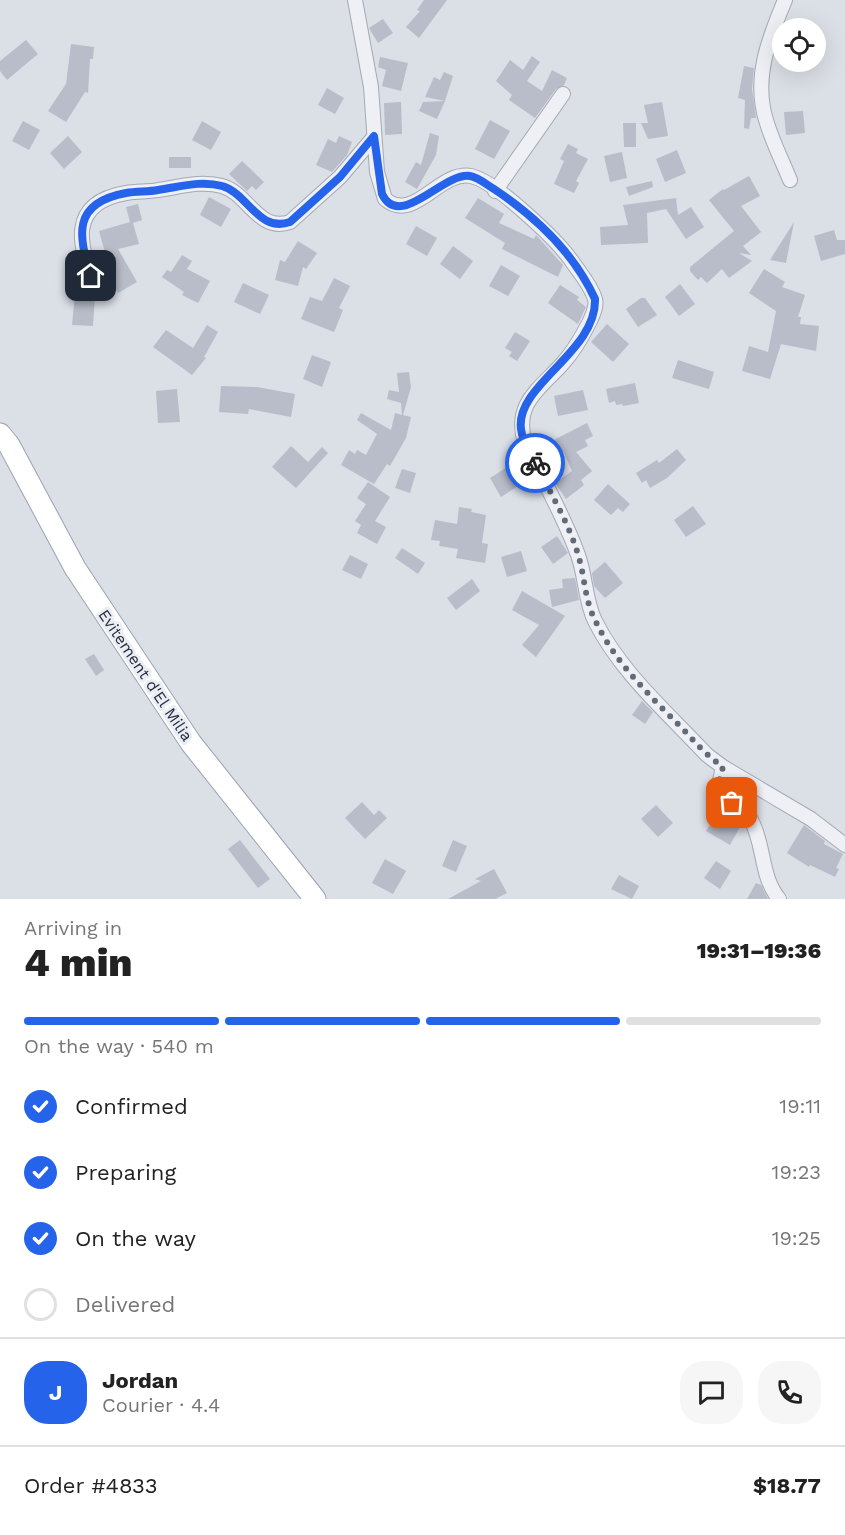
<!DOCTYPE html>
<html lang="en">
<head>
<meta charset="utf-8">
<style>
  :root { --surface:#fff; --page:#f6f6f6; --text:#222; --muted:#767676; --line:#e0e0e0; --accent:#2563eb }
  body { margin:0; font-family:"Work Sans",sans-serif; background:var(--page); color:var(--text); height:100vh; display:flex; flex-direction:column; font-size:22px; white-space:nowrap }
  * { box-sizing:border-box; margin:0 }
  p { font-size:20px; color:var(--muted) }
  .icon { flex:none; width:33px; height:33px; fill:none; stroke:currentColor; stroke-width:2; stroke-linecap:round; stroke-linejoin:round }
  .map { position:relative; height:899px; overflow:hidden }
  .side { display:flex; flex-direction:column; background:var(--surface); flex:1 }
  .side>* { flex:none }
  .controls { position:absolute; left:772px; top:18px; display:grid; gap:12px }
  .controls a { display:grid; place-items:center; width:54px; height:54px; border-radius:50%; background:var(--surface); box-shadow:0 6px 24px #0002; font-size:30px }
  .pin { position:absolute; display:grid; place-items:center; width:51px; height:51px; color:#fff; margin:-26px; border-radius:12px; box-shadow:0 3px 9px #0006 }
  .courier { position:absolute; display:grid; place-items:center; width:60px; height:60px; margin:-30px; border:4px solid #2563eb; border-radius:50%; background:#fff; color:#222; box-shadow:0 2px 8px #0007 }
  .summary em { font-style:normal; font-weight:800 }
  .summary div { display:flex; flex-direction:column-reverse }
  .summary { display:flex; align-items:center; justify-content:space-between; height:102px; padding:0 24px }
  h1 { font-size:39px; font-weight:800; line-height:45px }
  .bar { display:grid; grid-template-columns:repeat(4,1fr); gap:9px 6px; align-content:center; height:72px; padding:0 24px }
  .bar i { height:8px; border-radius:4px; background:var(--line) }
  .bar .active { background:var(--accent) }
  .bar p { grid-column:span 4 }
  .line { display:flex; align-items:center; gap:15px; padding:0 24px; border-top:2px solid var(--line) }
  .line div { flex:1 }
  .round { display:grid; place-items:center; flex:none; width:63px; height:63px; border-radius:24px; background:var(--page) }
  ol { padding:0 24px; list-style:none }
  li { display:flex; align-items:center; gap:18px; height:66px }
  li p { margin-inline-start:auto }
  li .icon { padding:6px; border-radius:50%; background:var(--accent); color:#fff; stroke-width:4 }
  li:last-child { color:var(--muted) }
  li i { width:33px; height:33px; border:3px solid var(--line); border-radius:50% }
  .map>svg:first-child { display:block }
  .building { fill:#b8bdc9 }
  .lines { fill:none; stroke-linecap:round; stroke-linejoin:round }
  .street-casing { stroke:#a4a9b3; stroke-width:16 }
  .primary-casing { stroke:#9aa2b3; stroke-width:23 }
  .street { stroke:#eef0f5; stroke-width:14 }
  .primary { stroke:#fff; stroke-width:21 }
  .done { stroke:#646b78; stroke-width:6; stroke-dasharray:0 10.8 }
  .route { stroke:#2563eb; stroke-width:8 }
  .labels { text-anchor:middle; stroke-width:6; stroke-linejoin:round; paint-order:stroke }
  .street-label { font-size:16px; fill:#242c3d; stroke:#eaeef4 }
</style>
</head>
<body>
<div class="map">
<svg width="845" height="899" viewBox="0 0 845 899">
  <rect width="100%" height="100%" fill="#dbdfe6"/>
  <g class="building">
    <path d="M424,0H447L419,38L406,27L420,11L417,10Z"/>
    <path d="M383,19L393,33L378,43L369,28Z"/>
    <path d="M26,40L38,54L7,80L0,71V61Z"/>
    <path d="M71,44L94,47L93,59H90L88,93L85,92L66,122L48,111L66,84Z"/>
    <path d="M532,56L540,62L527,81L542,91L552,70L567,78L564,85L556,89L535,118L509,100L512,95L496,81L510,60L523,70Z"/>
    <path d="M380,57L408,63L401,91L382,86L386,70L378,67Z"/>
    <path d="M744,66L754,68L752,89L756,118H751L749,129L744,128L745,100L738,98Z"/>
    <path d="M444,72L453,76L445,101L425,97L434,77L440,80Z"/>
    <path d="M327,88L344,98L335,114L318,105Z"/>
    <path d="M445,101L437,119L419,111L423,102Z"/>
    <path d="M401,102L402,134L385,135L384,103Z"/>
    <path d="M662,102L668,136L648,139L641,123H648L644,105Z"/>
    <path d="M803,111L805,133L786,135L784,112Z"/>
    <path d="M490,120L510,131L494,159L475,149Z"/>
    <path d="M23,121L40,130L29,150L12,141Z"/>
    <path d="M202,121L221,132L211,150L192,140Z"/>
    <path d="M623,123H636V147H624Z"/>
    <path d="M430,133L439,136L436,155L417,189L405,182L416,162L421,165Z"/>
    <path d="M68,136L82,152L64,169L50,153Z"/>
    <path d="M339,136L352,142L347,155L332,172L316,165L328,139L336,143Z"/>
    <path d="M568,144L578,149L576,153L588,159L576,181L579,183L574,193L554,184L564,161L560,159Z"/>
    <path d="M677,150L686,173L665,182L656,159Z"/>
    <path d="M622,152L627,178L610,182L604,156Z"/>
    <rect x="169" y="157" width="22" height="11"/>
    <path d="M242,161L264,182L256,190L252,186L247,191L229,174Z"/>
    <path d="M749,176L760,196L741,206L761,232L743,246L751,255L739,253L752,261L729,278L722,269L707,283L701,277L698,280L690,271V267L734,231L709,200L723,189L724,190Z"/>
    <path d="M652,181L653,187L629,196L626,187Z"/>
    <path d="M209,197L231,209L221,227L200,215Z"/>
    <path d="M478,198L504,214L499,223L534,239L536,235L563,265L558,277L502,249L505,243L465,218Z"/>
    <path d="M676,198L678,215L691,207L704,227L686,239L666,209L647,213L648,243L601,245L600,227L628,225L623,205Z"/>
    <path d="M138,204L142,220L133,223L139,244L118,249L137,282L118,293L102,266L108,263L99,231L130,222L126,207Z"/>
    <path d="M794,222L786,263L770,260Z"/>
    <path d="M416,226L437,238L427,256L406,244Z"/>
    <path d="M834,230L837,240H845V254L821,261L814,236Z"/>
    <path d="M298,241L317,253L306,269L303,267L298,286L275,280L280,260L285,262Z"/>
    <path d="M453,246L473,261L460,279L440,264Z"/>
    <path d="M182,255L192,261L187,269L210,281L198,303L182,295L184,292L162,277L167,270L171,272Z"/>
    <path d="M501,265L520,276L508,296L489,286Z"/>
    <path d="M764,269L785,282L782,287L805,295L798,317H801L800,324L819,326L816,351L781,344L770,379L742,371L749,346L768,352L776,311L749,293Z"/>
    <path d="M334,278L350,286L339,308L343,310L334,332L301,319L310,297L322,301Z"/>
    <path d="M243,283L269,295L260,314L234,302Z"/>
    <path d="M680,284L695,304L679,316L665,297Z"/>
    <path d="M560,285L579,297L577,300L586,307L578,324L548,303Z"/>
    <path d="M78,287L87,288L95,297L93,326L72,325L75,294H77Z"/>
    <path d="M641,298H645L657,315L638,327L626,309Z"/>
    <path d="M607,324L629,344L613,362L591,342Z"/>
    <path d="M207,325L218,332L204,357L206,358L192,375L153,347L166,330L193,348Z"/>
    <path d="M515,332L530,341L517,361L509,356L512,352L505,348Z"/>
    <path d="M312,355L331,362L322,387L303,379Z"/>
    <path d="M678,360L714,372L709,389L672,378Z"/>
    <path d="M409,372L411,387L403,415L411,417L406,438L390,466L387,464L374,484L341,465L349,450L355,454L357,450L366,455L377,434L357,420L361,413L391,430L395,413L402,415L401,403L387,399L389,390L399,392L397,373Z"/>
    <path d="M635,383L639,403L623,406L622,404L616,405L615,401L609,403L606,389Z"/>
    <path d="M221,386L257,387L295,394L291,417L249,409L248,414L219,412Z"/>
    <path d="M177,389L180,422L158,423L156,391Z"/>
    <path d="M583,390L588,410L558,416L554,396Z"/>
    <path d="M587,423L593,436L585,440L588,446L576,452L592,471L581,480L584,485L566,499L555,483L572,471L563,451L545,463L538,448Z"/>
    <path d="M291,446L308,462L322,447L328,453L296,488L272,467Z"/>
    <path d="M677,449L686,460L667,478L650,488L646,480L642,483L636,473L657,460L659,463Z"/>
    <path d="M509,466L521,484L501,497L490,478Z"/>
    <path d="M402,469L416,473L410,493L395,488Z"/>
    <path d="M368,482L390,497L375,521L386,527L377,544L357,533L361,525L355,521L366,504L357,498Z"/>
    <path d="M608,484L630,504L623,512L618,508L611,515L594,500Z"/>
    <path d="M693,506L706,524L686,537L674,520Z"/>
    <path d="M459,507L472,509L471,512L486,515L482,543L488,544L485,563L456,558L458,549L439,546L440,541L431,540L435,520L457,524Z"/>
    <path d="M557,536L568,553L553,564L541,547Z"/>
    <path d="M402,548L425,563L418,574L395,558Z"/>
    <path d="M521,551L527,571L507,577L501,557Z"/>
    <path d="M350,555L368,564L361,579L342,570Z"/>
    <path d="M605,562L623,583L605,598L594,586L592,573Z"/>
    <path d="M575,578L579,600L552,607L549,590L563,588L562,579Z"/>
    <path d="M472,579L480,591L456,610L447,598Z"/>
    <path d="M522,591L565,616L536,657L522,645L539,625L512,610Z"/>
    <path d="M94,654L104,670L96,676L85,659Z"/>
    <path d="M642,701L653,712L645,724L632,715Z"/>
    <path d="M362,802L374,815L379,810L387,818L365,839L345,818Z"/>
    <path d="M656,805L673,823L658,837L641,819Z"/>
    <path d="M724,818L740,827L730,845L706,831L711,823L718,828Z"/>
    <path d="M804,825L825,841L824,844L843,854L836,868L839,869L835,877L810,865L809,867L787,853Z"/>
    <path d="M240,840L270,879L258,888L228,849Z"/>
    <path d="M453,840L467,846L456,872L442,866Z"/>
    <path d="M385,859L406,871L393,894L372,883Z"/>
    <path d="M716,861L731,871L720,889L704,878Z"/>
    <path d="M494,869L507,893L495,899H448L481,881L475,879Z"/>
    <path d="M619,875L639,886L632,899L611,889Z"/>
    <path d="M756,883L761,885L768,899H747Z"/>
  </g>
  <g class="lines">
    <defs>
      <g id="street">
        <path d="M355,0L371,87L377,172L385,199C414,224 439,170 471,176C495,181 556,239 571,260C579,272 591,285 595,299C597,306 593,314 590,321C583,335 574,351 563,363C540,389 513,403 525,443C543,480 564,516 578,555C586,577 585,601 595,621C621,673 668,713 707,755L723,767L811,819L845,845"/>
        <path d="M785,0C769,38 753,78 766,120C772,141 782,160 790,180"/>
        <path d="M495,191L563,94"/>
        <path d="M97,288C78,247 67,203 126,193C137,191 148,192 158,190C179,187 201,180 222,186C248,193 258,233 290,222L340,177L374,137"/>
        <path d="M723,767L719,785L720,793C729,804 744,807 751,820C765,845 760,876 779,899"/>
      </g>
      <path id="primary" d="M0,434L9,445L75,568L191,743L315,899"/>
    </defs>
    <use href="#street" class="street-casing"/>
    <use href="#primary" class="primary-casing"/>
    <use href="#street" class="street"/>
    <use href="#primary" class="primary"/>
  </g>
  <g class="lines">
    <path class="done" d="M535,463C551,494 570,525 579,558C585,579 585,601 595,620C614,661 649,695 680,726C694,741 706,755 723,767L718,785L720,793L732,803"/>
    <path class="route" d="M91,276C78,235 72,203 126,193C137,191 148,192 158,190C179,187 201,180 222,186C248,193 258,233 290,222L340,177L374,136L382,194C400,231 443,172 470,176C478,177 487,185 494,189C536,217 574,253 595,299C597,352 515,385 521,429C522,441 530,453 535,463"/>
  </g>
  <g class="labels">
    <g class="street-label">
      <text transform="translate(146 675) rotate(56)" y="6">Evitement d'El Milia</text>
    </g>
  </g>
</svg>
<div class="controls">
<a><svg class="icon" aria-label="locate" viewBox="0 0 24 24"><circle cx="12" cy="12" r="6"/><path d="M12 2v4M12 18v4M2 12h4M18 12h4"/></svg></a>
</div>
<div class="pin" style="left:732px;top:803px;background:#ea580c"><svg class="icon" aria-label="bag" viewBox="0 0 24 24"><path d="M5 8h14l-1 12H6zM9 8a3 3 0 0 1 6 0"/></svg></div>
<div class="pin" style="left:91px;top:276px;background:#1f2937"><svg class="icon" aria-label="home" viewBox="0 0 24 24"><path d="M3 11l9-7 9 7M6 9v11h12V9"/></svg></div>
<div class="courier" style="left:535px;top:463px"><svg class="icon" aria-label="bike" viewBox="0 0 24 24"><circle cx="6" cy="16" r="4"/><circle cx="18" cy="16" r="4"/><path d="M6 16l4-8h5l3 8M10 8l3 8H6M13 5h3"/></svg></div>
</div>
<section class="side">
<div class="summary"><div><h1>4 min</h1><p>Arriving in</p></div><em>19:31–19:36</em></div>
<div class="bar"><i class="active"></i><i class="active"></i><i class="active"></i><i></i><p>On the way · 540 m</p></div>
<ol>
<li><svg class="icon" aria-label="check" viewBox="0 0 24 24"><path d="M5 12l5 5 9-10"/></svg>Confirmed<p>19:11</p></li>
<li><svg class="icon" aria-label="check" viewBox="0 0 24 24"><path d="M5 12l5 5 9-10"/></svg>Preparing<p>19:23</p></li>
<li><svg class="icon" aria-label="check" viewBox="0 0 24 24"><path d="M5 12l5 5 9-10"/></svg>On the way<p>19:25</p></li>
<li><i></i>Delivered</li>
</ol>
<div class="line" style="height:108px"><b class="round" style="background:var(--accent);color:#fff">J</b><div><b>Jordan</b><p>Courier · 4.4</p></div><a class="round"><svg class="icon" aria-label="chat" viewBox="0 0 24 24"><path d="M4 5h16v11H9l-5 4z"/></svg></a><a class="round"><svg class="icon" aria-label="phone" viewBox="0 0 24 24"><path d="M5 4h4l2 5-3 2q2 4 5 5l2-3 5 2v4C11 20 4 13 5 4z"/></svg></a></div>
<div class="line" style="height:78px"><div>Order #4833</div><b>$18.77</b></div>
</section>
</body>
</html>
